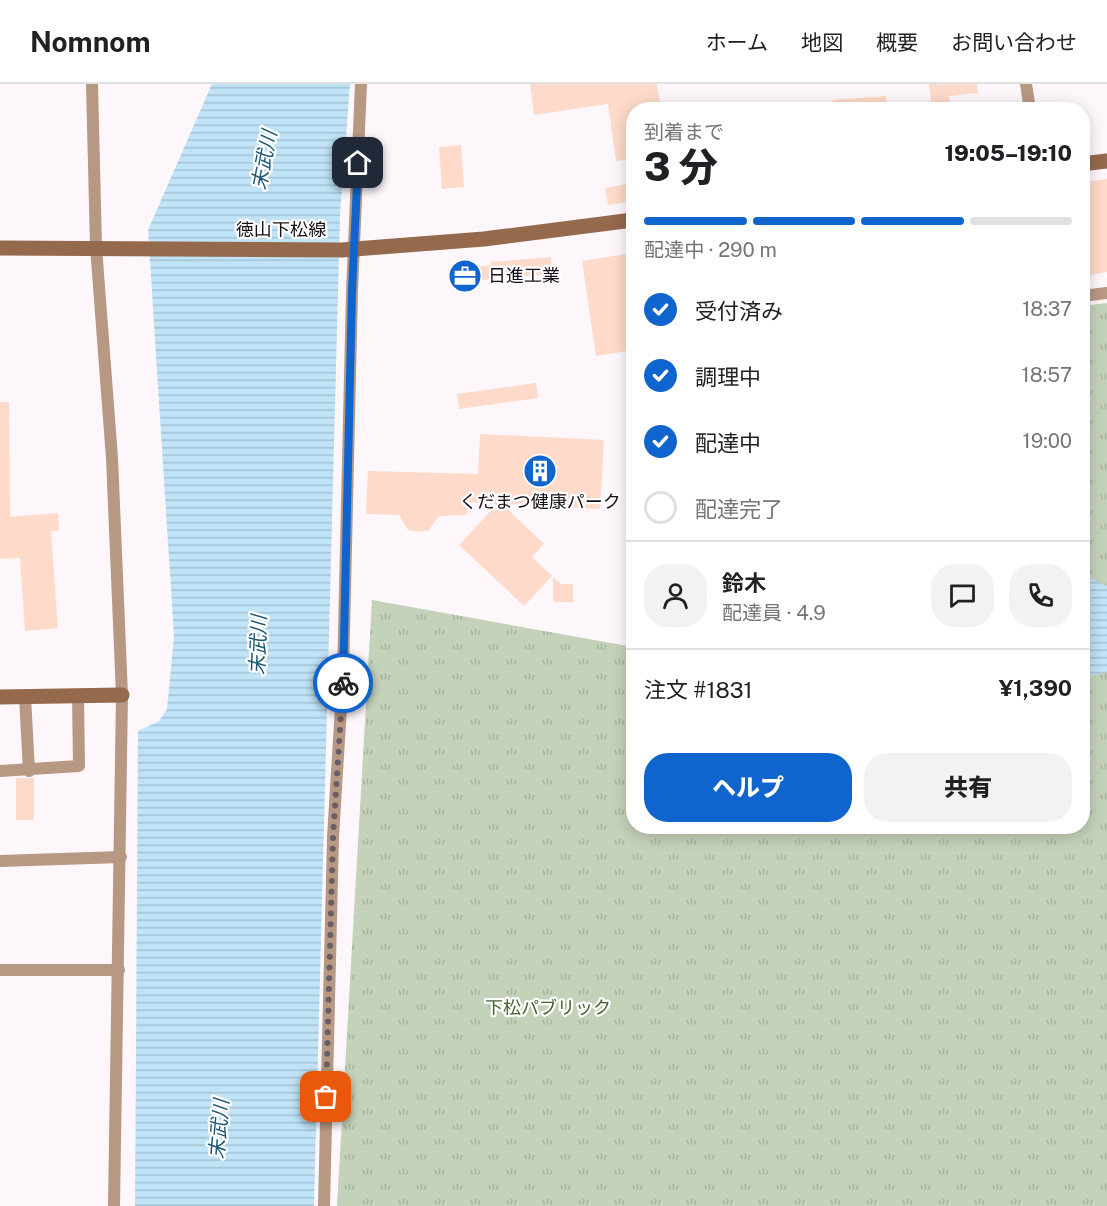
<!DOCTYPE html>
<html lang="ja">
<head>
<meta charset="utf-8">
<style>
  :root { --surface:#fff; --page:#f2f2f2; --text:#202124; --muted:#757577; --line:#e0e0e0; --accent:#1064cd }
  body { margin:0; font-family:"Public Sans","Noto Sans JP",sans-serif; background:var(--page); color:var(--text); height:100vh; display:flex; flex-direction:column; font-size:22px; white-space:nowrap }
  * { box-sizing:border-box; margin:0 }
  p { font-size:20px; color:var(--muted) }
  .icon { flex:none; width:33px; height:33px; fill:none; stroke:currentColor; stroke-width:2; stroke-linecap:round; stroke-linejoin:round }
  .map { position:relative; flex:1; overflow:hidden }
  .side { position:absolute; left:626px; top:18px; width:464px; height:732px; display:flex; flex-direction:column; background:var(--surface); border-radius:24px; box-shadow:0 3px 15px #0003 }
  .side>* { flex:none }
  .pin { position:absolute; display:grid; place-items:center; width:51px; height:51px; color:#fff; margin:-26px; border-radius:12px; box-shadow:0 3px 9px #0006 }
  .courier { position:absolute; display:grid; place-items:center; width:60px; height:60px; margin:-30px; border:4px solid #1064cd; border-radius:50%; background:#fff; color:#222; box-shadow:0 2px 8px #0007 }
  .headline em { font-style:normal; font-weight:800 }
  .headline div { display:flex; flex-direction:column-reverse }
  .headline { display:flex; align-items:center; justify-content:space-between; height:102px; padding:0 18px }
  h1 { font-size:39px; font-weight:800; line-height:45px }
  .bar { display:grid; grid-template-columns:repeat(4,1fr); gap:9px 6px; align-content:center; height:72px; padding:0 18px }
  .bar i { height:8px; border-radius:4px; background:var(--line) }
  .bar .on { background:var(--accent) }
  .bar p { grid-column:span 4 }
  .line { display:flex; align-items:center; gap:15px; padding:0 18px; border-top:2px solid var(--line) }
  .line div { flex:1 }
  .round { display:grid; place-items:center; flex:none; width:63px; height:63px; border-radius:24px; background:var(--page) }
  ol { padding:0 18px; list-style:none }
  li { display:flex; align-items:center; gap:18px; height:66px }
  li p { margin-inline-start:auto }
  li .icon { padding:6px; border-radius:50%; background:var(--accent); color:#fff; stroke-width:4 }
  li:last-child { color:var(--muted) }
  li i { width:33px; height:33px; border:3px solid var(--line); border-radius:50% }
  .primary-button { display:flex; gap:12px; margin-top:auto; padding:12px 18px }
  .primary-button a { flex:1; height:69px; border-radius:24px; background:var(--accent); color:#fff; font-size:24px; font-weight:800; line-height:69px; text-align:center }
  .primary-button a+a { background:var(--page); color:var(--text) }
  header { display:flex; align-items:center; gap:36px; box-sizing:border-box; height:84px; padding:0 30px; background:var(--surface); border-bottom:2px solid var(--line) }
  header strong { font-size:28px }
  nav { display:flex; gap:33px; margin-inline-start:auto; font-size:21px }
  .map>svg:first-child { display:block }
  .park { fill:url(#park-tufts) }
  .water { fill:url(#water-rules) }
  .building { fill:#fddac9 }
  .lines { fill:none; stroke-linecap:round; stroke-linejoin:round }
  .street { stroke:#b79883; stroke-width:12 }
  .secondary { stroke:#95694b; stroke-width:15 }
  .done { stroke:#685f66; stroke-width:6; stroke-dasharray:0 10.8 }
  .route { stroke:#1064cd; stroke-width:8 }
  .labels { text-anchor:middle; stroke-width:4.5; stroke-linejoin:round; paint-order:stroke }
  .street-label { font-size:18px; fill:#170d16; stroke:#fff }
  .poi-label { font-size:18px; fill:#170d16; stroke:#fff; text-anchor:start }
  .park-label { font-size:18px; fill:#485e30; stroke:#fff }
  .water-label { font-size:20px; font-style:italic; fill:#1b5773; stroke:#fff }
</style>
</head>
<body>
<header>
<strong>Nomnom</strong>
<nav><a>ホーム</a><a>地図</a><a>概要</a><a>お問い合わせ</a></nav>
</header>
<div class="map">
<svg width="1107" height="1122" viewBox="0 0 1107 1122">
  <defs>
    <pattern id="park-tufts" width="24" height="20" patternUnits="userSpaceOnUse" patternTransform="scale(1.5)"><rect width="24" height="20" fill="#c5d2ba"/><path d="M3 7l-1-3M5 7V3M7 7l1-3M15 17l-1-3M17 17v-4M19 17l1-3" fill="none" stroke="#a8b39f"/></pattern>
    <pattern id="water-rules" width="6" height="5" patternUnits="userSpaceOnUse" patternTransform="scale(1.5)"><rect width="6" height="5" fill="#c0e3f7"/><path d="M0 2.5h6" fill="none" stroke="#a4c2d3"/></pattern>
  </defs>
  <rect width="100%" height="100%" fill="#fdf7fc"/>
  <path class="park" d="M1107,219V1122H337L372,516L633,563V742H1082V222Z"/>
  <g class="water">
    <path d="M212,0H350L340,132L314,1122H135L138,647L159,637L167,625L174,552L148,146Z"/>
    <path d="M1082,490L1107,502V588L1082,594Z"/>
  </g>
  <g class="building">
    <path d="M530,0H657L661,26H633V75L616,77L608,20L534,31Z"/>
    <path d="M929,0H977L978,9L949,12L950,20L932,23Z"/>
    <path d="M886,12L887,26H833V16Z"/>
    <path d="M461,61L464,103L442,105L439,63Z"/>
    <path d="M1107,95V188L1084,192L1082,98Z"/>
    <path d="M633,99V117L608,121L605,104Z"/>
    <path d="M633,169V266L596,272L582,177Z"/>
    <path d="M551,173L552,190L481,196L482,199L450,203L448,186L491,181V178Z"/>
    <path d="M536,299L538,314L459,325L457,310Z"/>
    <path d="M0,318H9L10,433L58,429L59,447H51L58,544L25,547L20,474L0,475Z"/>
    <path d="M480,350L604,356L600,425L502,420L544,460L532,473L552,492L524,522L459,461L497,420L467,418V431L439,432L429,446L419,448L408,446L399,431L366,430L368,387L478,390Z"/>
    <path d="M553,493L561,500H573V518H553Z"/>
    <rect x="16" y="694" width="18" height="42"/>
  </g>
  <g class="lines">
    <g class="street">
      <path d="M92,0L96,163L112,374L122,611L114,1122"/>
      <path d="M1026,0L1030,26"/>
      <path d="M1082,212L1107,209"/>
      <path d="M25,613L29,687"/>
      <path d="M0,687L79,682L78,612"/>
      <path d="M0,777L121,773"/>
      <path d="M0,886H119"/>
      <path d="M324,1122L333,753L343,591L352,207L361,0"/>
    </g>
    <g class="secondary">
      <path d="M1082,80L1107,77"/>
      <path d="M0,164L342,166L484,155L633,136"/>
      <path d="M0,613L122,611"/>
    </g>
  </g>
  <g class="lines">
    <path class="done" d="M326,1013L333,753L343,599"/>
    <path class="route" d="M343,599L352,207L358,79"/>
  </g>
  <defs>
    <symbol id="office-disc" viewBox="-11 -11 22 22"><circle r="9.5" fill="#1064cd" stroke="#fff"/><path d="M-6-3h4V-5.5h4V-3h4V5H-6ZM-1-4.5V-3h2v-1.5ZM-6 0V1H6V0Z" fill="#fff"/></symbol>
    <symbol id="building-disc" viewBox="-11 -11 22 22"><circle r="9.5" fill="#1064cd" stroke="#fff"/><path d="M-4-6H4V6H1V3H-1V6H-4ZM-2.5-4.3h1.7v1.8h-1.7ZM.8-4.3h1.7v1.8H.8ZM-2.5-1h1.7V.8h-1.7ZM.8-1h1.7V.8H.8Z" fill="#fff"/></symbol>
  </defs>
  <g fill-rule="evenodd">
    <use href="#office-disc" x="446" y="173" width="38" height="38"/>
    <use href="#building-disc" x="521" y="368" width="38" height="38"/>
  </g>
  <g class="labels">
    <g class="street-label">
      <text x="281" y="152">徳山下松線</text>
    </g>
    <g class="poi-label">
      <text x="488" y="198">日進工業</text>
      <text x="540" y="424" text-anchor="middle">くだまつ健康パーク</text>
    </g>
    <g class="park-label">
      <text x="548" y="930">下松パブリック</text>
    </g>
    <g class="water-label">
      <text transform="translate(264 76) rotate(-79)" y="7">末武川</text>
      <text transform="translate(258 561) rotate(-88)" y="7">末武川</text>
      <text transform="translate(219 1045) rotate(-85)" y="7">末武川</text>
    </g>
  </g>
</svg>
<div class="pin" style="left:326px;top:1013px;background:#ea580c"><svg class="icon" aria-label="bag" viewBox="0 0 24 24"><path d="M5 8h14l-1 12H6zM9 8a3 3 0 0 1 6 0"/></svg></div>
<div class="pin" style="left:358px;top:79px;background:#1f2937"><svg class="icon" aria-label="home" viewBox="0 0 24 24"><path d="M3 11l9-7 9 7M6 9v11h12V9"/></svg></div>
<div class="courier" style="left:343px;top:599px"><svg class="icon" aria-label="bike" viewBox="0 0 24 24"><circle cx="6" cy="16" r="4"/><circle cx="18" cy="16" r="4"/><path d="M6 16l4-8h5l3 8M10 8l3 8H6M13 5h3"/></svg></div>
<section class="side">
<div class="headline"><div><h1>3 分</h1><p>到着まで</p></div><em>19:05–19:10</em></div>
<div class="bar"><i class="on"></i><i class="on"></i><i class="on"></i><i></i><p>配達中 · 290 m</p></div>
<ol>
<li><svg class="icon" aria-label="check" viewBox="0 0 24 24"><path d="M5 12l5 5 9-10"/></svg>受付済み<p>18:37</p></li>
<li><svg class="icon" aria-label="check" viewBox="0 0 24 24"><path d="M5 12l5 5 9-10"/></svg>調理中<p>18:57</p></li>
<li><svg class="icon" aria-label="check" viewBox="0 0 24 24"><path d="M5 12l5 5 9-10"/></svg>配達中<p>19:00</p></li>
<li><i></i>配達完了</li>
</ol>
<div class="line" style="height:108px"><a class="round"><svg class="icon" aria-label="person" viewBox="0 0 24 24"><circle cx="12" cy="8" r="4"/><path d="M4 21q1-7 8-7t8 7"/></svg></a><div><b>鈴木</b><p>配達員 · 4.9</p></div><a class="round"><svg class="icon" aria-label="chat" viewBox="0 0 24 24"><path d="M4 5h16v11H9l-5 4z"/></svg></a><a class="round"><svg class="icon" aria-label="phone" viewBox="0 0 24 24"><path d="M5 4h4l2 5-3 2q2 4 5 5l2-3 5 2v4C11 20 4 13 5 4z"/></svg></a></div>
<div class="line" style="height:78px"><div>注文 #1831</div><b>¥1,390</b></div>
<div class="primary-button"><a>ヘルプ</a><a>共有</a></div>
</section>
</div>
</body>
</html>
